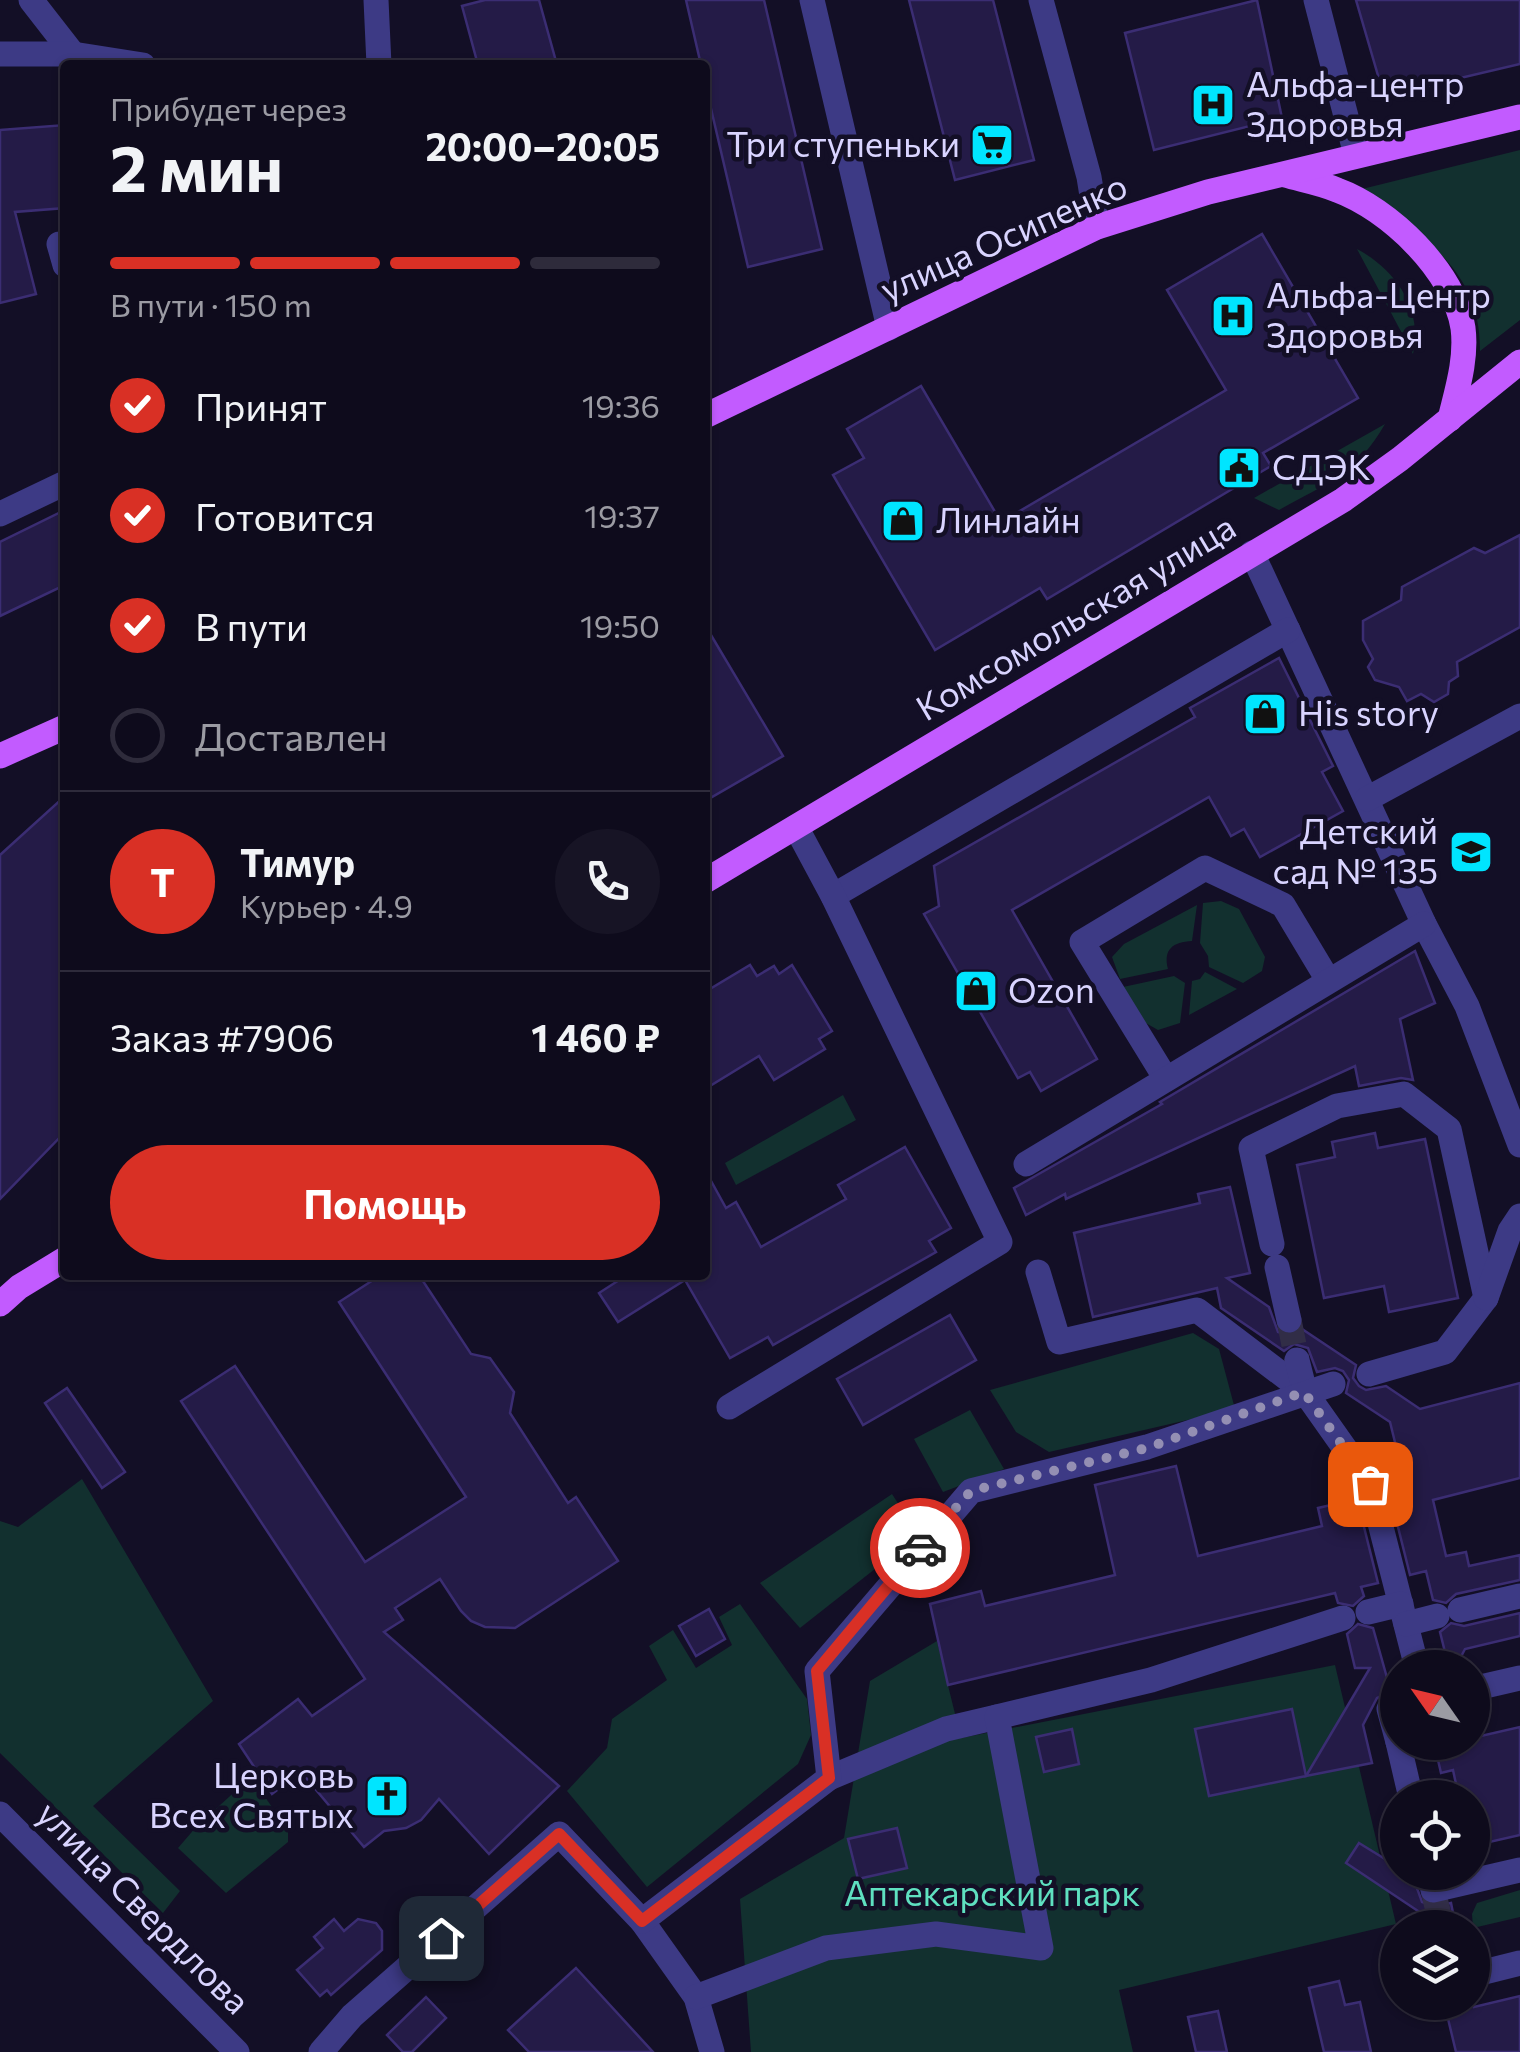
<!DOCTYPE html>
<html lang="ru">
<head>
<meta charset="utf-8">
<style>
  :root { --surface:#0e0b1c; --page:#171425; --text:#f1f3f6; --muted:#9b9ba3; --line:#2e2b3b; --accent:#d93025 }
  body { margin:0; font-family:Commissioner,sans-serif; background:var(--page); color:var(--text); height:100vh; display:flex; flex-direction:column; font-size:38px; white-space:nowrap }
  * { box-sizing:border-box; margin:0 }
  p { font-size:32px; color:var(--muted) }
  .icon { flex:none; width:55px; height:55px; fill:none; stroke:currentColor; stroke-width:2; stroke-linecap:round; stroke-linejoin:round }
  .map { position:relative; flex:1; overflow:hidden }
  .side { position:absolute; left:60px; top:60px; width:650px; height:1220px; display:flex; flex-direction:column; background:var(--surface); border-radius:10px; box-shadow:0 2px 8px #0004,0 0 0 2px var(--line) }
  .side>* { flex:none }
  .needle { width:65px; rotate:304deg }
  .controls { position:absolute; left:1380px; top:1650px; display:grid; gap:20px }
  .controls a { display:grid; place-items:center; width:110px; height:110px; border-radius:50%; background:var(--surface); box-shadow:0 2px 8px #0004,0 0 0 2px var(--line); font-size:50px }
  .pin { position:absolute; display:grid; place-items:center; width:85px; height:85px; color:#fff; margin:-42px; border-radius:20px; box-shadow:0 5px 15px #0006 }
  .courier { position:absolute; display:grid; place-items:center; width:100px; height:100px; margin:-50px; border:8px solid #d93025; border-radius:50%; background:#fff; color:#222; box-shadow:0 2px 12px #0007 }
  .overview em { font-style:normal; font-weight:700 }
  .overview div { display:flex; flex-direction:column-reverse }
  .overview { display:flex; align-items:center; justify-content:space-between; height:170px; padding:0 50px }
  h1 { font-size:65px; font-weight:700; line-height:75px }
  .bar { display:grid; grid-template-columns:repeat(4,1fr); gap:15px 10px; align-content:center; height:120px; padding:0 50px }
  .bar i { height:12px; border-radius:8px; background:var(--line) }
  .bar .selected { background:var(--accent) }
  .bar p { grid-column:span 4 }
  .line { display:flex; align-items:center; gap:25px; padding:0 50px; border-top:2px solid var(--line) }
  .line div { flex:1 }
  .round { display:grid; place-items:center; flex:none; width:105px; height:105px; border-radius:52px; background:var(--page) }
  ol { padding:0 50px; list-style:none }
  li { display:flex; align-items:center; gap:30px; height:110px }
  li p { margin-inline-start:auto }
  li .icon { padding:10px; border-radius:50%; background:var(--accent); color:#fff; stroke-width:4 }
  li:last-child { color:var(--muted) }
  li i { width:55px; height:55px; border:5px solid var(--line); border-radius:50% }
  .action { display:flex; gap:20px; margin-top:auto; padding:20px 50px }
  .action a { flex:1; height:115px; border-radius:60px; background:var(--accent); color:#fff; font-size:40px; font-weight:700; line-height:115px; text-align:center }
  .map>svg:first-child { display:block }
  .green { fill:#12302f }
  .building { fill:#241b47; stroke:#3b2d73; stroke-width:2.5 }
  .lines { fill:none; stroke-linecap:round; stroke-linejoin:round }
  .minor-tunnel { stroke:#312d47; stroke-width:25; stroke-dasharray:25 12; stroke-linecap:butt }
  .minor { stroke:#3d3a85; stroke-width:25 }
  .major { stroke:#c25bff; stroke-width:25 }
  .done { stroke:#948fb3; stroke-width:10; stroke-dasharray:0 18 }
  .route { stroke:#d93025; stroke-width:12 }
  .labels { text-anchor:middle; stroke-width:9; stroke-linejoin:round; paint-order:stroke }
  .poi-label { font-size:35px; fill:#d9d4ff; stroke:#130f26; text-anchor:start }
  .street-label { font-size:35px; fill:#d9d4ff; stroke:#130f26 }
  .park-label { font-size:35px; fill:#5fe0c0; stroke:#130f26 }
</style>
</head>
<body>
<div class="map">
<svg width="1520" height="2052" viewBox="0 0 1520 2052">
  <rect width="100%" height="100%" fill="#130f26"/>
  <g class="green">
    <path d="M1520,150V320L1480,351C1481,267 1419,235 1358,190Z"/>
    <path d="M1357,249C1396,270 1423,309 1413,354Z"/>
    <path d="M1385,424C1357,473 1326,484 1279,510L1254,498Z"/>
    <path d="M1221,901L1239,909L1265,957L1262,971L1243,983L1209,967L1208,956L1200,943L1203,903Z"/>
    <path d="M1197,905L1192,941C1173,942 1163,949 1168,969L1120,979L1112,957L1124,944Z"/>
    <path d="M1205,972L1237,989L1189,1015L1192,981L1200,979Z"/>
    <path d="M1174,976L1185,983L1180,1023L1158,1030L1144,1022L1123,987Z"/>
    <path d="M843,1095L856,1120L736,1185L725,1163Z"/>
    <path d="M1193,1333L1219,1349L1235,1409L1049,1452L1016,1432L990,1390Z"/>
    <path d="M970,1410L1004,1469L943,1492L914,1439Z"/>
    <path d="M82,1479L213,1701L93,1806L180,1891L163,1913L0,1753V1521L18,1527Z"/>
    <path d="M892,1494L912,1525L880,1565L800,1628L760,1583Z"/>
    <path d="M740,1604L807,1699L811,1735L798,1764L647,1887L567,1791L607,1748L612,1719L667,1680L649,1646L673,1630L696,1668L732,1645L719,1617Z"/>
    <path d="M937,1641L961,1738L1335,1665L1396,1924L1119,1990L1133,2052H751L740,1899L844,1838L870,1681Z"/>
    <path d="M251,1777L288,1830V1842L226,1893L178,1848L197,1826Z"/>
    <path d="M1520,1890V1917L1473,1928L1472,1914L1477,1903Z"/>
  </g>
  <g class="building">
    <path d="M485,0H539L557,65H478L462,6Z"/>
    <path d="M686,0H764L822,249L748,267L705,83V65H701Z"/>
    <path d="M909,0H993L1034,160L955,180Z"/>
    <path d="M1257,0L1282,118L1154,150L1125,33Z"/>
    <path d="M1356,0H1520V64L1384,96Z"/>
    <path d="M65,125V208L15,212L36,294L0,303V130Z"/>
    <path d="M1262,234L1358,398L1263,453L1271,466L1047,599L1040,588L935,650L833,475L864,458L847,429L921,386L1001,522L1226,390L1167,290Z"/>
    <path d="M65,510V585L0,616V542Z"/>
    <path d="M1520,535V627L1457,662L1458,676L1449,682L1448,694L1434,702L1421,694L1407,701L1399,687L1375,680L1368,667L1373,659L1363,640V621L1401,600L1402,587L1474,548L1485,553Z"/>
    <path d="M705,625L783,756L705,801Z"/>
    <path d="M1279,658L1333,766L1322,772L1343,811L1260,857L1244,829L1231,836L1209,797L1012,910L1097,1059L1041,1091L1030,1072L1018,1078L924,914L939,906L934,866L1195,717L1190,708Z"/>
    <path d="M65,796V1132L0,1199V855Z"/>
    <path d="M1415,951L1435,1003L1400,1019L1413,1080L1401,1078L1359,1086L1355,1066L1066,1199L1065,1194L1026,1215L1014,1188L1162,1104L1160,1102Z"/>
    <path d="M750,965L757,976L774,966L779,974L792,965L832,1031L819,1039L825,1049L774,1080L759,1056L705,1089V992Z"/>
    <path d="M1375,1133L1378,1148L1425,1139L1458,1298L1389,1312L1384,1286L1324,1298L1297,1165L1335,1157L1332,1142Z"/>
    <path d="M905,1147L951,1228L929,1241L936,1252L773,1345L768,1337L730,1358L685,1280L618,1322L599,1293L627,1275H705V1170L726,1208L736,1202L761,1247L846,1199L838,1185Z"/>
    <path d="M1230,1187L1250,1273L1227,1278L1269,1307L1278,1332L1292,1336L1302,1329L1356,1365L1353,1378L1359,1386L1366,1390L1386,1386L1420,1409L1520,1383V1478L1433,1500L1446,1556L1466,1552L1469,1566L1520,1555V1580L1456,1594L1446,1603L1433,1600L1426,1571L1410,1575L1389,1491L1406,1487L1390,1422L1346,1393L1349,1380L1343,1371L1335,1368L1317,1372L1308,1348L1294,1344L1284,1351L1221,1308L1217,1288L1093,1317L1074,1233L1200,1203L1198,1194Z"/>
    <path d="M381,1275H419L471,1354L490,1358L514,1392L510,1413L568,1503L576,1497L618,1561L515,1628L485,1627L471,1621L461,1611L440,1579L395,1608L403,1620L384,1632L559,1786L489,1854L439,1799L421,1820L406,1828L384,1831L364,1847L301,1772L272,1794L239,1744L298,1699L312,1716L365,1679L181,1401L235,1366L365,1562L466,1497L339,1302Z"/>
    <path d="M950,1315L976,1360L863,1425L837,1379Z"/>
    <path d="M67,1388L125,1472L102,1488L45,1403Z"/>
    <path d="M1176,1466L1198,1556L1322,1526L1318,1508L1357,1499L1378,1583L1361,1587L1364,1596L1353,1606L1338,1603L1335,1593L948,1685L930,1604L981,1591L985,1606L1115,1575L1095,1485Z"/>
    <path d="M709,1609L725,1639L696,1656L679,1626Z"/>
    <path d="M1520,1613V1636L1465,1649L1455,1668H1449L1440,1632L1451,1623L1464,1626Z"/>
    <path d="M1358,1624L1373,1628L1391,1692L1377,1698L1363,1725L1372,1763L1306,1776L1370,1668H1355L1347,1634Z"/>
    <path d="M1292,1709L1306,1776L1209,1796L1195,1729Z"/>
    <path d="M1520,1727V1835L1472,1846V1798H1459L1453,1770L1441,1773L1435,1747L1472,1742V1738Z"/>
    <path d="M1072,1729L1079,1764L1044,1772L1036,1737Z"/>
    <path d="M897,1828L907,1868L858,1879L848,1839Z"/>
    <path d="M1359,1843L1398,1867V1872L1413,1877L1422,1902L1436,1906L1451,1903L1456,1928H1427L1424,1915L1346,1863Z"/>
    <path d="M334,1919L344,1931L358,1919L376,1923L382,1931V1950L331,1995L327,1990L320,1996L297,1970L323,1948L314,1937Z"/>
    <path d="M576,1968L653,2052H529L508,2030Z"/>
    <path d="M1339,1981L1345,2005L1360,2002L1371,2052H1324L1309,1988Z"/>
    <path d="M1520,1996V2052H1456L1444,2002H1473L1474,2007Z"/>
    <path d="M426,1997L446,2018L412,2052H403L387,2035Z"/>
    <path d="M1218,2011L1227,2052H1196L1188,2017Z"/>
  </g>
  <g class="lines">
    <g class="minor-tunnel">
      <path d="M1289,1320L1297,1360"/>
      <path d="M1433,1890L1442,1928"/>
    </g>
    <g class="minor">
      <path d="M31,0L73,54"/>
      <path d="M376,0L379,65"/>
      <path d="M812,0L889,328"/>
      <path d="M1041,0L1089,177L1097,227"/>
      <path d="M1316,0L1356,155"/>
      <path d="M0,54H73L143,65"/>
      <path d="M59,244L65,265"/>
      <path d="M0,514L65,483"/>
      <path d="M1252,553L1424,924L1467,1006L1520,1145"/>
      <path d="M1367,799L1520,716"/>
      <path d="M833,896L1288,630"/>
      <path d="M1166,1079L1082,942L1205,868L1283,905L1328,980"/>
      <path d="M1026,1164L1424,924"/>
      <path d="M1272,1244L1251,1148L1337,1106L1404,1094L1449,1129L1486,1298L1445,1352L1369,1374"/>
      <path d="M1277,1267L1289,1320"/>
      <path d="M1038,1272L1059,1342L1197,1310L1305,1392"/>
      <path d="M1486,1298L1510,1231L1520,1216"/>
      <path d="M1297,1360L1305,1392L1370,1484L1416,1664"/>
      <path d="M729,1407L1000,1242L833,896L796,827"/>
      <path d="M1460,1610L1520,1596"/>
      <path d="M1368,1612L1401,1604"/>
      <path d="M1406,1624L1437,1616"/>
      <path d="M1472,1689L1520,1678"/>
      <path d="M1398,1707L1389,1709L1398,1742"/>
      <path d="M1398,1742L1411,1798"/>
      <path d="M829,1778L946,1729L997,1717"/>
      <path d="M0,1814L237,2052"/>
      <path d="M1429,1872L1433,1890L1520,1870"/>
      <path d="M642,1921L696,1997L712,2052"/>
      <path d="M1472,1975L1520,1963"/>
      <path d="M696,1997L826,1948L936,1934L1041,1948L997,1717L1151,1680L1343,1618"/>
      <path d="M321,2052L352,2016L559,1834L642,1921L829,1778L817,1671L971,1491L1147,1447L1333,1384"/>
    </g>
    <g class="major">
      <path d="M1285,175C1303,180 1321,183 1337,190C1389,209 1454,271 1463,328C1467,359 1457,390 1450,419"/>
      <path d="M705,416L1097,227L1208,192L1520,117"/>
      <path d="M0,756L65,727"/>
      <path d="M705,881L1343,500L1400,459L1520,362"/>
      <path d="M0,1304L19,1287L65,1259"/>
    </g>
  </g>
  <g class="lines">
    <path class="done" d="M920,1548L971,1491L1147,1448L1304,1392L1370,1484"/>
    <path class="route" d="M441,1938L559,1834L642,1921L829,1778L817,1671L920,1548"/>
  </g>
  <defs>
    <symbol id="hospital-square" viewBox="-11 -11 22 22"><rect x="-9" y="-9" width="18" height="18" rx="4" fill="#00e5ff" stroke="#130f26"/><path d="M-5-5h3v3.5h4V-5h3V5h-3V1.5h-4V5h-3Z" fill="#111"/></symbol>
    <symbol id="supermarket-square" viewBox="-11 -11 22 22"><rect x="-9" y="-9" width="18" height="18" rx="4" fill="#00e5ff" stroke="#130f26"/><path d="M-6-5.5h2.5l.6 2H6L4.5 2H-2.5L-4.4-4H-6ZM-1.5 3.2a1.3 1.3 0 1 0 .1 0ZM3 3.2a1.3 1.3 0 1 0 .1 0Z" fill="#111"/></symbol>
    <symbol id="civic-square" viewBox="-11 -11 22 22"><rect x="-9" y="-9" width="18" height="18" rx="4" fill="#00e5ff" stroke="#130f26"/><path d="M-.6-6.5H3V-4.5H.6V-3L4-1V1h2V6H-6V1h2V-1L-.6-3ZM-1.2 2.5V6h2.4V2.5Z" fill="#111"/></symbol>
    <symbol id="shop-square" viewBox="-11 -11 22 22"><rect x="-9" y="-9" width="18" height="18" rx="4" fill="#00e5ff" stroke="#130f26"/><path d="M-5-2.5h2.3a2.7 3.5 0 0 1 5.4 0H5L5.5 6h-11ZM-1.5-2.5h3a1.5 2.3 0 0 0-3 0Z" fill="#111"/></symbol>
    <symbol id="school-square" viewBox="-11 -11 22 22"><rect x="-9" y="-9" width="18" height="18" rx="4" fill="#00e5ff" stroke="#130f26"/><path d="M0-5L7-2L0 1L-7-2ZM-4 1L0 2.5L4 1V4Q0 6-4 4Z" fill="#111"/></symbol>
    <symbol id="church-square" viewBox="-11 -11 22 22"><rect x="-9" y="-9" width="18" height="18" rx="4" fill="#00e5ff" stroke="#130f26"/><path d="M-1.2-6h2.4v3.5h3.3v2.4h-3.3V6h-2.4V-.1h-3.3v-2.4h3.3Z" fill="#111"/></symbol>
  </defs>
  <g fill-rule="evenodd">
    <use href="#hospital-square" x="1188" y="80" width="50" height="50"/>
    <use href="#supermarket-square" x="967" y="120" width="50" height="50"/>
    <use href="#hospital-square" x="1208" y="291" width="50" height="50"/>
    <use href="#civic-square" x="1214" y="443" width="50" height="50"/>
    <use href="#shop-square" x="878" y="496" width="50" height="50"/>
    <use href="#shop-square" x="1240" y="689" width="50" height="50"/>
    <use href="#school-square" x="1446" y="827" width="50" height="50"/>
    <use href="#shop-square" x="951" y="966" width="50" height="50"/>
    <use href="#church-square" x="362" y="1771" width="50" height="50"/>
  </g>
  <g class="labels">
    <g class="poi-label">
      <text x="1246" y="97">Альфа-центр<tspan x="1246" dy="40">Здоровья</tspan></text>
      <text x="960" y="157" text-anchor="end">Три ступеньки</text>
      <text x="1266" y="308">Альфа-Центр<tspan x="1266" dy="40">Здоровья</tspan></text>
      <text x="1272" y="480">СДЭК</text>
      <text x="936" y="533">Линлайн</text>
      <text x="1298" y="726">His story</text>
      <text x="1438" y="844" text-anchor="end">Детский<tspan x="1438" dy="40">сад № 135</tspan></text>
      <text x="1008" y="1003">Ozon</text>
      <text x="354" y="1788" text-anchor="end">Церковь<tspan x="354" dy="40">Всех Святых</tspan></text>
    </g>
    <g class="street-label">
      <text transform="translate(1004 238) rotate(-24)" y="12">улица Осипенко</text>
      <text transform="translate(1076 618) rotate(-31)" y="12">Комсомольская улица</text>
      <text transform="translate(143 1908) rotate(45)" y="12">улица Свердлова</text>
    </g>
    <g class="park-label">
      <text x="992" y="1906">Аптекарский парк</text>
    </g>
  </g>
</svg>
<div class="controls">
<a><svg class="needle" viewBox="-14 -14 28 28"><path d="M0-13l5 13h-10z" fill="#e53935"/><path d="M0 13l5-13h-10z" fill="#9b9ba3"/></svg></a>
<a><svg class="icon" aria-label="locate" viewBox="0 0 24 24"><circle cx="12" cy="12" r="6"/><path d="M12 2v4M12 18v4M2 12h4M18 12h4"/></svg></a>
<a><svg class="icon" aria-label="layers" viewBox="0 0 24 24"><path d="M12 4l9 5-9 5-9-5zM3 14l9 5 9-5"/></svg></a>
</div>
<div class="pin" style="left:1370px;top:1484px;background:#ea580c"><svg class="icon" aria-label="bag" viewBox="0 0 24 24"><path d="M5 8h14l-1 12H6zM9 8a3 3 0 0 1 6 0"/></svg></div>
<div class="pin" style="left:441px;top:1938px;background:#1f2937"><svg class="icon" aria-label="home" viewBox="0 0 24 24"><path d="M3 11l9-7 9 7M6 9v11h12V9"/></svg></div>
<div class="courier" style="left:920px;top:1548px"><svg class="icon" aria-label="car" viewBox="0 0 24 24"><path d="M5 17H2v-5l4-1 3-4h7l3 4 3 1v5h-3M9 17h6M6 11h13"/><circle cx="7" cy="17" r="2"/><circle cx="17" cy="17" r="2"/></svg></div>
<section class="side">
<div class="overview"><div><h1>2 мин</h1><p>Прибудет через</p></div><em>20:00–20:05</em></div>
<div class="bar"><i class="selected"></i><i class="selected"></i><i class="selected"></i><i></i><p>В пути · 150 m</p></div>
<ol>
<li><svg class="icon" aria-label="check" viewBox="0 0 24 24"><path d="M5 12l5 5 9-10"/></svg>Принят<p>19:36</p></li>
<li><svg class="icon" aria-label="check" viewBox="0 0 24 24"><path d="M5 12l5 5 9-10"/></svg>Готовится<p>19:37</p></li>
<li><svg class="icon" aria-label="check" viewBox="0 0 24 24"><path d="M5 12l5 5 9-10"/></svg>В пути<p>19:50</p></li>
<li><i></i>Доставлен</li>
</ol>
<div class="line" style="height:180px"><b class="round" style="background:var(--accent);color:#fff">Т</b><div><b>Тимур</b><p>Курьер · 4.9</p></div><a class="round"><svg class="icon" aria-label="phone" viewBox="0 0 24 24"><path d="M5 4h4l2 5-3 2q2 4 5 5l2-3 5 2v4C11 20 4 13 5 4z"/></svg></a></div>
<div class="line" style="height:130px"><div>Заказ #7906</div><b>1 460 ₽</b></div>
<div class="action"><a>Помощь</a></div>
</section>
</div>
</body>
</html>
